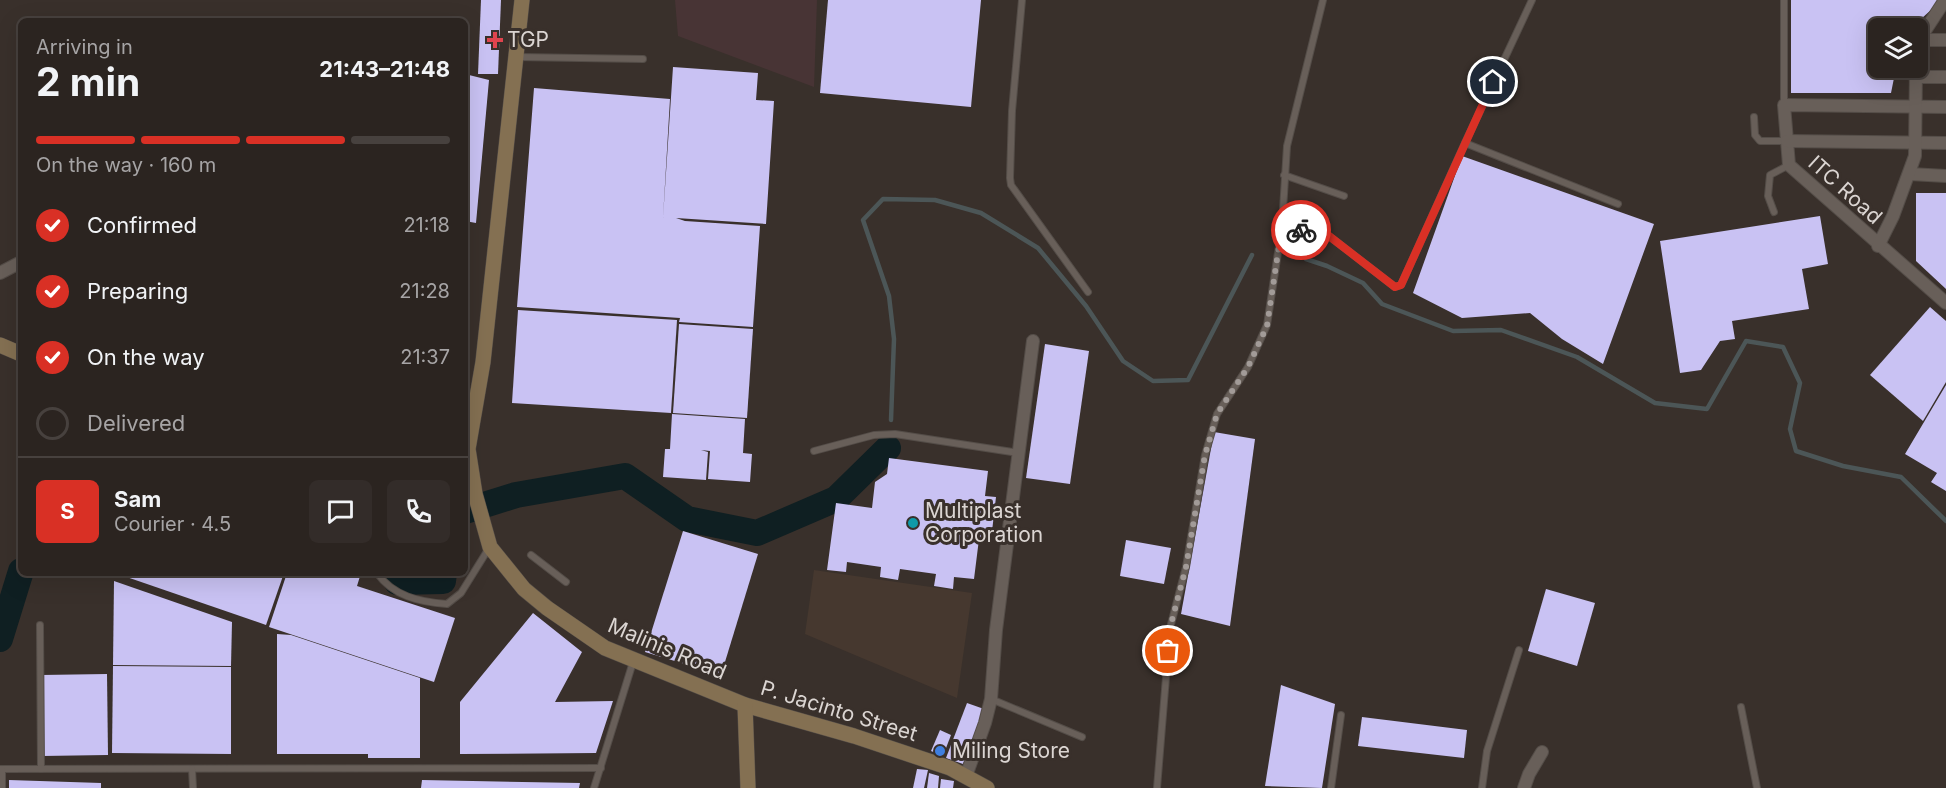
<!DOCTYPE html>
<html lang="en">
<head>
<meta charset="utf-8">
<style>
  :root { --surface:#2b2420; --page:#332c29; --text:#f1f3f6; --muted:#a6a4a5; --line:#47413e; --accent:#d93025 }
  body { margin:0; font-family:Inter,sans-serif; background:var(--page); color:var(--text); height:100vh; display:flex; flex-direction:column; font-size:22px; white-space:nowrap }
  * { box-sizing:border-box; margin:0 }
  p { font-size:20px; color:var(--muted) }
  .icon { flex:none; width:33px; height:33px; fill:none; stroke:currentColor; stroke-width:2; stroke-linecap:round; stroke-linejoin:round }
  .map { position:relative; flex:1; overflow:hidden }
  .side { position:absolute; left:18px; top:18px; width:450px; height:558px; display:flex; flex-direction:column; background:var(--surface); border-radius:9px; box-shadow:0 6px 24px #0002,0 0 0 2px var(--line) }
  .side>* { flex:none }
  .tools { position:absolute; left:1868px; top:18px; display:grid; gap:12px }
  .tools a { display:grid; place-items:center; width:60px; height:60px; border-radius:9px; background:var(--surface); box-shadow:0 6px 24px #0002,0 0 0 2px var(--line); font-size:30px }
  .pin { position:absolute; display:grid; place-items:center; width:51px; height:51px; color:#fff; margin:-26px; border:3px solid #fff; border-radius:50%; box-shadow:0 2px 6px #0007 }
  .courier { position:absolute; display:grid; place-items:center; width:60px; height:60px; margin:-30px; border:4px solid #d93025; border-radius:50%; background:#fff; color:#222; box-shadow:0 2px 8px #0007 }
  .headline em { font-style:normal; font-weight:700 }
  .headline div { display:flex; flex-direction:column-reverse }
  .headline { display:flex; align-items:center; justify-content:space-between; height:102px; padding:0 18px }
  h1 { font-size:39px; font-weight:700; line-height:45px }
  .bar { display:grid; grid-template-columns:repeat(4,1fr); gap:9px 6px; align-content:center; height:72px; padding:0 18px }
  .bar i { height:8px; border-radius:4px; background:var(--line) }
  .bar .active { background:var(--accent) }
  .bar p { grid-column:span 4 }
  .line { display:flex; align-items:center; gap:15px; padding:0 18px; border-top:2px solid var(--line) }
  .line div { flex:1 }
  .round { display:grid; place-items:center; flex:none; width:63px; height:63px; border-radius:9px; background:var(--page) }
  ol { padding:0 18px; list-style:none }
  li { display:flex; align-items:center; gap:18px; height:66px }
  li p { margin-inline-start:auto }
  li .icon { padding:6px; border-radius:50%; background:var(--accent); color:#fff; stroke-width:4 }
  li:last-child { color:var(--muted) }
  li i { width:33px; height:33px; border:3px solid var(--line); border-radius:50% }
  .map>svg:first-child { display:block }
  .commercial { fill:#483435 }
  .built { fill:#46382f }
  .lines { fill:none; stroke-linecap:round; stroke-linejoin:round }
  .stream { stroke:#4c5657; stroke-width:4.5 }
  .river { stroke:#0f1f22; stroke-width:26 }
  .building { fill:#c9c2f3 }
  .lane-casing { stroke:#544d48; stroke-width:8 }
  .street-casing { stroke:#544d48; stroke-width:14 }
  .secondary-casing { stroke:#544d48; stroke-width:16 }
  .lane { stroke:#685f59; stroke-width:6 }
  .street { stroke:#685f59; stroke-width:12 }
  .secondary { stroke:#847052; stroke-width:15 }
  .done { stroke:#a29b98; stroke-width:6; stroke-dasharray:0 10.8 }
  .route { stroke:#d93025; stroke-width:8 }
  .health-dot { fill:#e0444e; stroke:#39302b; stroke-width:2 }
  .culture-dot { fill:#0f9aa8; stroke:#39302b; stroke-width:2 }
  .shop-dot { fill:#3f7fe0; stroke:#39302b; stroke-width:2 }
  .labels { text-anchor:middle; stroke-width:6; stroke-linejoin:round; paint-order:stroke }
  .poi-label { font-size:21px; fill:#dbd5d2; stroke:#39302b; text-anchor:start }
  .street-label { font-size:21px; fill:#dbd5d2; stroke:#39302b }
</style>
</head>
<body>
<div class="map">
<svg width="1946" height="788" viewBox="0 0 1946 788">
  <rect width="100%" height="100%" fill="#39302b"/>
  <path class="commercial" d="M675,0H817L814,87L678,36Z"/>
  <path class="built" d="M814,570L972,593L957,698L805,634Z"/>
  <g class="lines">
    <g class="stream">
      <path d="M1306,259L1327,266L1363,283L1382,304L1453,331L1501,330L1577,357L1655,403L1707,409L1746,341L1783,347L1800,383L1790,429L1796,451L1843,466L1901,477L1946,521"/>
      <path d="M891,420L894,339L889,296L863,220L883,199L935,200L981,213L1038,248L1086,306L1123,361L1153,381L1188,380L1252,255"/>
    </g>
    <g class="river">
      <path d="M465,511L516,495L625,476L687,519L757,533L836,499L888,448"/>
      <path d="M392,573L397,582L443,581L444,573"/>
      <path d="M0,639L21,571"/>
    </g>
  </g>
  <g class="building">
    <path d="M481,0H501L498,74H478Z"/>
    <path d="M828,0H981L971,107L820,93Z"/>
    <path d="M1791,0H1942L1911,28H1878V68H1896L1891,93H1791Z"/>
    <path d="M673,67L758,73L756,100L774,101L766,224L676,218L685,221L760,226L753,327L679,322L680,318L517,307L534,88L670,99L663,218Z"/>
    <path d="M465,74L489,80L476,223L465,221Z"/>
    <path d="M1462,156L1654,224L1603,364L1562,339L1530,313L1462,318L1413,293Z"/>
    <path d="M1916,193H1946V289L1916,261Z"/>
    <path d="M1820,216L1828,264L1802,269L1809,309L1732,321L1735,339L1720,341L1701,370L1680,373L1660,241Z"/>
    <path d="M1930,307L1946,321V382L1923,421L1870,375Z"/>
    <path d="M518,310L677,320L671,413L512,403Z"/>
    <path d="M679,324L753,329L747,418L673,413Z"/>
    <path d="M1045,344L1089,351L1070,484L1026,478Z"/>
    <path d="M1946,385V491L1931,482L1937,473L1905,454Z"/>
    <path d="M672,414L745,419L743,453L752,454L750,482L708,479L710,451L701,450L708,452L706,480L663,477L665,449H670Z"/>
    <path d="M1214,432L1255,439L1230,626L1181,614Z"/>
    <path d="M889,458L988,471L985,496L996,497L991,540L979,539L974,579L954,577L953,589L934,586L936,574L900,569L898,580L880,577L881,567L847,562L846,572L827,570L836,503L872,508L875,482L887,474Z"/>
    <path d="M683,531L758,554L721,675L645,652Z"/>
    <path d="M1126,540L1171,548L1164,584L1120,576Z"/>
    <path d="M115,573H284L266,625Z"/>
    <path d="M287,573H361L357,586L455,618L434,682L269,627Z"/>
    <path d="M114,581L232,622L231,666L113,665Z"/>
    <path d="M1546,589L1595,603L1577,666L1528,651Z"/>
    <path d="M533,613L582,652L555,702L613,701L596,753L460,754V702Z"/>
    <path d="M277,634L291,635L420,678V758H368V754H277Z"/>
    <path d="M113,666L231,667V754L112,753Z"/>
    <path d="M107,674L108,755L42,756L41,675Z"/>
    <path d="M1281,685L1335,704L1322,788L1265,786Z"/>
    <path d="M967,703L984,709L963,764L946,758Z"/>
    <path d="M1362,717L1467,730L1464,758L1358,746Z"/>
    <path d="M940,730L951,735L943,756L931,751Z"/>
    <path d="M917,769L928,770L924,788H913Z"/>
    <path d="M929,773L939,776L938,788H927Z"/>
    <path d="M941,779L954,781L953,788H940Z"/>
    <path d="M9,780L101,783V788H9Z"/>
    <path d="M422,780L580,783L579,788H421Z"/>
  </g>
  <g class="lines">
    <defs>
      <g id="lane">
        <path d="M1022,0L1012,111L1010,178L1011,185L1088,292"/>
        <path d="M1784,0V105"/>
        <path d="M517,57L643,59"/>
        <path d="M1754,117L1755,135L1760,141H1787"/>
        <path d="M1465,143L1532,0"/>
        <path d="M1284,175L1344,196"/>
        <path d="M1774,212L1768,196L1770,175L1789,165"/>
        <path d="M1282,226L1287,146L1323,0"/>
        <path d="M814,451L874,435L895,434L1019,453"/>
        <path d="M531,555L566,582"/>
        <path d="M377,573C393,596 419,602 447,604L461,593L489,548"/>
        <path d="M40,625L41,769"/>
        <path d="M991,699L1082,737"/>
        <path d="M1741,707L1757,788"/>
        <path d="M0,769L601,768"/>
        <path d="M192,769L193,788"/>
        <path d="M2,788V769"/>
        <path d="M594,788L633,662"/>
        <path d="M1157,788L1170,628L1186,567L1205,455L1217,414L1248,367L1267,325L1282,226L1329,236L1395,287L1401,285L1465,143L1618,204"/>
        <path d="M1331,788L1341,715"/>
        <path d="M1482,788L1487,751L1519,650"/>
      </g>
      <g id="street">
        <path d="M1919,40H1946"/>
        <path d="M1917,53L1919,40L1945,0"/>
        <path d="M1915,77H1946"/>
        <path d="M1946,107L1784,105L1789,165L1946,303"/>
        <path d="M1787,141L1946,143"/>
        <path d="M1910,174L1946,176"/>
        <path d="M1878,246L1893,216L1915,156L1916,68"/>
        <path d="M0,273L21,262"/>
        <path d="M966,776L985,723L991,699L996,630L1033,341"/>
        <path d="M1524,788L1529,774L1542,752"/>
      </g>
      <g id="secondary">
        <path d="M522,0L483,362L468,449L475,494L490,547L524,589L547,608L605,648L745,705L854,736L950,768L987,788"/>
        <path d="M0,345L21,354"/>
        <path d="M745,705L748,788"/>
      </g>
    </defs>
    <use href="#lane" class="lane-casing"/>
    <use href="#street" class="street-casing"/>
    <use href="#secondary" class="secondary-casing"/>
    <use href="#lane" class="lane"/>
    <use href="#street" class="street"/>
    <use href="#secondary" class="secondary"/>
  </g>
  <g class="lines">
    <path class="done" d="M1168,651L1170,628L1186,567L1205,455L1217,414L1248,367L1267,326L1282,226L1301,230"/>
    <path class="route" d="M1301,230L1329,236L1395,287L1401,285L1493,82"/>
  </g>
  <path class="health-dot" d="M492 31h6v6h6v6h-6v6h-6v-6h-6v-6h6z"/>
  <circle class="culture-dot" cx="913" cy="523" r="6"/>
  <circle class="shop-dot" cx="940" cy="751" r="6"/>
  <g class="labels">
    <g class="poi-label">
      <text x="507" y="47">TGP</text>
      <text x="925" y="518">Multiplast<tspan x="925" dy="24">Corporation</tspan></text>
      <text x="952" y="758">Miling Store</text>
    </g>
    <g class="street-label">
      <text transform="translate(1845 190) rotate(42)" y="7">ITC Road</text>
      <text transform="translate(667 649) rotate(23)" y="7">Malinis Road</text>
      <text transform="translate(839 711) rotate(17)" y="7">P. Jacinto Street</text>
    </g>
  </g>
</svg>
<div class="tools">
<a><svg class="icon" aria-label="layers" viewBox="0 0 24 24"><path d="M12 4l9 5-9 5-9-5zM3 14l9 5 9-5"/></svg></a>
</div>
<div class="pin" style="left:1168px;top:651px;background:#ea580c"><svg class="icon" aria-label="bag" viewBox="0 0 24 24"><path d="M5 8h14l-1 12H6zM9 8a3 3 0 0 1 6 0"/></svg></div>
<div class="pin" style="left:1493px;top:82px;background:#1f2937"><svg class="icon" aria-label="home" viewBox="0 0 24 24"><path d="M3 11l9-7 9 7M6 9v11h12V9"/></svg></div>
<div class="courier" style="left:1301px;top:230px"><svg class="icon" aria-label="bike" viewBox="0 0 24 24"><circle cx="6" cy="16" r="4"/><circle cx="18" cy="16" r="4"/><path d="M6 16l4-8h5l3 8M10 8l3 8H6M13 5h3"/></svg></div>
<section class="side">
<div class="headline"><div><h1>2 min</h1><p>Arriving in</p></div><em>21:43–21:48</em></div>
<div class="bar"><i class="active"></i><i class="active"></i><i class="active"></i><i></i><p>On the way · 160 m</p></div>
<ol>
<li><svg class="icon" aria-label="check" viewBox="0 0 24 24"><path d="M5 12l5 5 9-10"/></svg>Confirmed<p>21:18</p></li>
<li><svg class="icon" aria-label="check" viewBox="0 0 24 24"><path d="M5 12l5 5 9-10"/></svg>Preparing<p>21:28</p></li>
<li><svg class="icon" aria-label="check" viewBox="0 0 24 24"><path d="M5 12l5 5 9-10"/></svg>On the way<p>21:37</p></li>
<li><i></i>Delivered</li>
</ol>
<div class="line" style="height:108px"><b class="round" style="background:var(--accent);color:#fff">S</b><div><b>Sam</b><p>Courier · 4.5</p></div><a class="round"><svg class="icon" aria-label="chat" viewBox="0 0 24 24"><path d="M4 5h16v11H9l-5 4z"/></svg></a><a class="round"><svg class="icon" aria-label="phone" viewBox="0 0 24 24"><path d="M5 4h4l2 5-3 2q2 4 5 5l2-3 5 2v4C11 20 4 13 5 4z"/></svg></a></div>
</section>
</div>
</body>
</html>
